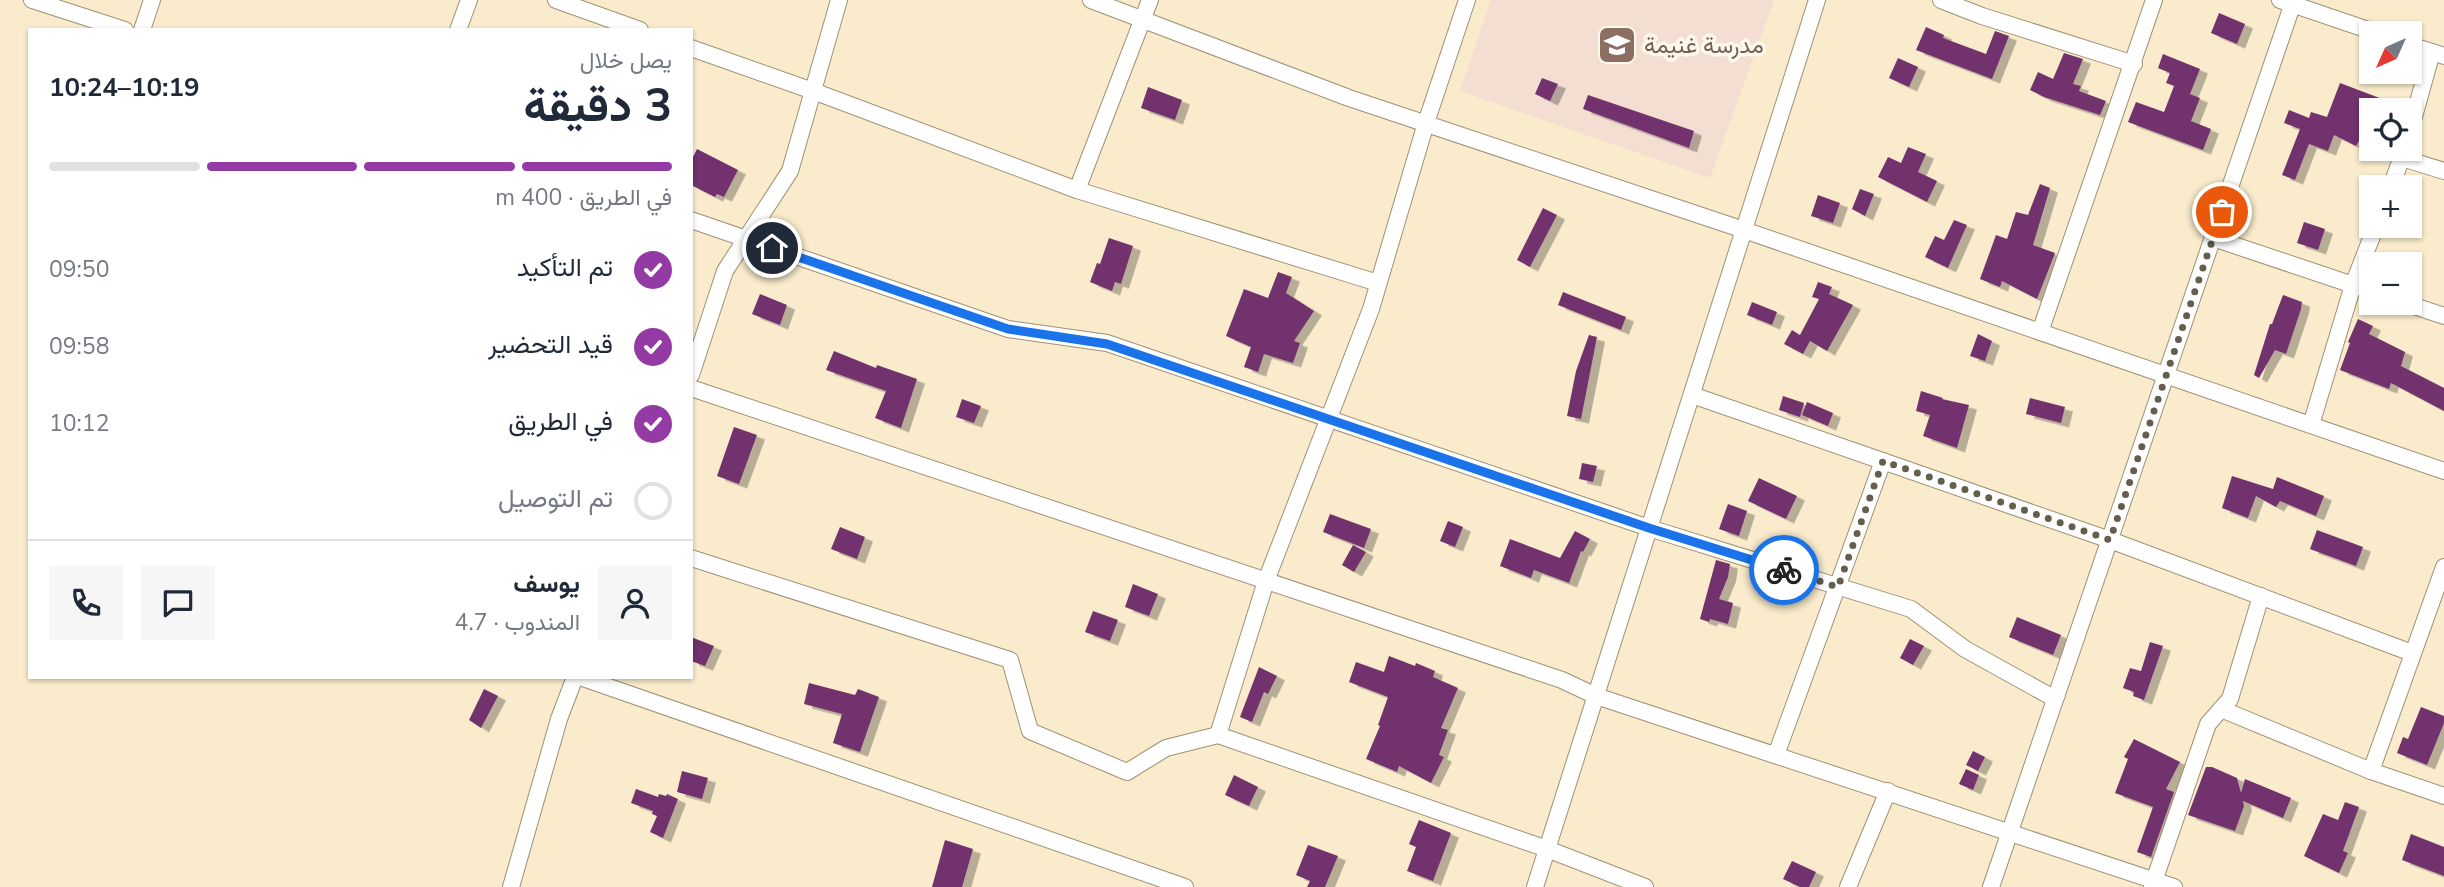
<!DOCTYPE html>
<html lang="ar">
<head>
<meta charset="utf-8">
<style>
  :root { --surface:#fff; --page:#f6f6f7; --text:#1f2937; --muted:#747a83; --line:#e0e1e3; --accent:#943aa5 }
  body { margin:0; font-family:"Nunito Sans",Vazirmatn,sans-serif; background:var(--page); color:var(--text); direction:rtl; height:100vh; display:flex; flex-direction:column; font-size:26px; white-space:nowrap }
  * { box-sizing:border-box; margin:0 }
  p { font-size:23px; color:var(--muted) }
  .icon { flex:none; width:38px; height:38px; fill:none; stroke:currentColor; stroke-width:2; stroke-linecap:round; stroke-linejoin:round }
  .map { position:relative; flex:1; overflow:hidden; direction:ltr }
  .panel { position:absolute; left:28px; top:28px; width:665px; height:651px; display:flex; flex-direction:column; background:var(--surface); border-radius:0px; box-shadow:0 2px 5px #0004; direction:rtl }
  .panel>* { flex:none }
  .needle { width:46px; rotate:225deg }
  .buttons { position:absolute; left:2359px; top:21px; display:grid; gap:14px }
  .buttons a { display:grid; place-items:center; width:63px; height:63px; border-radius:0px; background:var(--surface); box-shadow:0 2px 5px #0004; font-size:35px }
  .pin { position:absolute; display:grid; place-items:center; width:60px; height:60px; color:#fff; margin:-30px; border:4px solid #fff; border-radius:50%; box-shadow:0 2px 7px #0007 }
  .courier { position:absolute; display:grid; place-items:center; width:70px; height:70px; margin:-35px; border:5px solid #1a73e8; border-radius:50%; background:#fff; color:#222; box-shadow:0 2px 9px #0007 }
  .overview em { font-style:normal; font-weight:700 }
  .overview div { display:flex; flex-direction:column-reverse }
  .overview { display:flex; align-items:center; justify-content:space-between; height:119px; padding:0 21px }
  h1 { font-size:46px; font-weight:700; line-height:52px }
  .bar { display:grid; grid-template-columns:repeat(4,1fr); gap:10px 7px; align-content:center; height:84px; padding:0 21px }
  .bar i { height:9px; border-radius:5px; background:var(--line) }
  .bar .active { background:var(--accent) }
  .bar p { grid-column:span 4 }
  .line { display:flex; align-items:center; gap:18px; padding:0 21px; border-top:2px solid var(--line) }
  .line div { flex:1 }
  .round { display:grid; place-items:center; flex:none; width:74px; height:74px; border-radius:0px; background:var(--page) }
  ol { padding:0 21px; list-style:none }
  li { display:flex; align-items:center; gap:21px; height:77px }
  li p { margin-inline-start:auto }
  li .icon { padding:7px; border-radius:50%; background:var(--accent); color:#fff; stroke-width:4 }
  li:last-child { color:var(--muted) }
  li i { width:38px; height:38px; border:4px solid var(--line); border-radius:50% }
  .map>svg:first-child { display:block }
  .education { fill:#f4ddd1 }
  .building { fill:#71336d; filter:url(#shadow) }
  .lines { fill:none; stroke-linecap:round; stroke-linejoin:round }
  .minor-casing { stroke:#9e9174; stroke-width:18 }
  .minor { stroke:#fff; stroke-width:16 }
  .done { stroke:#655e4c; stroke-width:7; stroke-dasharray:0 12.6 }
  .route { stroke:#1a73e8; stroke-width:9 }
  .labels { text-anchor:middle; stroke-width:7; stroke-linejoin:round; paint-order:stroke }
  .education-label { font-size:23px; fill:#785e54; stroke:#fef9ec; text-anchor:start }
</style>
</head>
<body>
<div class="map">
<svg width="2444" height="887" viewBox="0 0 2444 887">
  <defs>
    <filter id="shadow"><feDropShadow dx="8" dy="4.5" stdDeviation="0" flood-color="#0004"/></filter>
  </defs>
  <rect width="100%" height="100%" fill="#f9ebcb"/>
  <path class="education" d="M1491,0H1774L1710,178L1460,91Z"/>
  <g class="building">
    <path d="M2219,13L2245,24L2237,44L2211,33Z"/>
    <path d="M1926,27L1944,35L1943,38L1986,54L1995,31L2009,36L1992,79L1916,50Z"/>
    <path d="M2064,53L2083,59L2073,84L2081,86L2079,91L2106,101L2100,115L2044,97L2030,90L2038,72L2053,79Z"/>
    <path d="M2163,54L2200,69L2190,94L2200,98L2191,121L2211,129L2203,150L2128,122L2136,102L2164,112L2174,86L2166,83L2170,73L2158,68Z"/>
    <path d="M1898,58L1918,67L1909,87L1889,78Z"/>
    <path d="M1542,78L1558,84L1550,101L1535,94Z"/>
    <path d="M2340,83L2406,108L2405,110H2371V119L2356,146L2334,135L2328,151L2309,144L2295,180L2282,175L2300,129L2284,123L2289,110L2309,118L2311,112L2327,117Z"/>
    <path d="M1148,87L1182,100L1175,120L1141,108Z"/>
    <path d="M1588,95L1694,131L1689,148L1583,109Z"/>
    <path d="M1908,147L1926,154L1918,172L1937,181L1927,202L1878,177L1888,157L1901,163Z"/>
    <path d="M697,149L738,170L724,197L717,194L715,197L691,185V161Z"/>
    <path d="M2040,184L2050,188L2033,245L2055,253L2037,299L2002,281L2000,287L1980,279L1996,235L2007,239L2016,212L2028,215Z"/>
    <path d="M1860,189L1874,194L1865,216L1852,209Z"/>
    <path d="M1818,195L1840,203L1833,223L1811,216Z"/>
    <path d="M1543,208L1557,215L1530,267L1517,260Z"/>
    <path d="M1954,220L1967,225L1948,268L1925,257L1935,236L1944,240Z"/>
    <path d="M2304,222L2325,229L2318,250L2297,243Z"/>
    <path d="M1109,238L1133,246L1121,284L1115,282L1112,291L1090,282L1097,263L1100,264Z"/>
    <path d="M1278,272L1292,277L1286,293L1314,311L1294,341L1300,343L1293,363L1264,354L1258,372L1244,367L1251,347L1226,336L1244,289L1268,298Z"/>
    <path d="M1818,282L1832,287L1829,294L1853,305L1827,351L1810,341L1803,354L1784,344L1792,330L1800,335L1819,299L1812,297Z"/>
    <path d="M1563,292L1626,317L1621,330L1558,305Z"/>
    <path d="M760,294L787,305L780,325L752,314Z"/>
    <path d="M2283,295L2302,302L2301,309L2286,354L2275,350L2259,378L2254,375L2270,324H2272Z"/>
    <path d="M1752,302L1777,312L1772,325L1747,315Z"/>
    <path d="M2358,319L2373,326L2369,334L2405,352L2401,366L2444,388V411L2391,383L2389,389L2340,370L2350,343L2348,342Z"/>
    <path d="M1978,334L1992,341L1985,361L1970,356Z"/>
    <path d="M1589,335L1597,337L1581,419L1567,416L1576,371Z"/>
    <path d="M834,351L876,368L877,365L917,379L901,428L875,418L886,391L826,370Z"/>
    <path d="M1921,391L1943,398L1942,399L1969,405L1957,448L1923,436L1930,415L1916,411Z"/>
    <path d="M1783,396L1804,403L1800,417L1779,410Z"/>
    <path d="M2030,398L2065,407L2061,423L2026,414Z"/>
    <path d="M962,399L981,406L974,423L956,417Z"/>
    <path d="M1807,402L1833,413L1828,426L1802,415Z"/>
    <path d="M734,427L757,435L739,484L717,476Z"/>
    <path d="M1582,463L1597,466L1593,482L1579,479Z"/>
    <path d="M2232,476L2273,489L2277,477L2324,496L2316,516L2280,501L2276,507L2256,496L2248,518L2222,508Z"/>
    <path d="M1759,478L1797,496L1786,519L1748,501Z"/>
    <path d="M1728,504L1747,511L1739,536L1719,529Z"/>
    <path d="M1330,514L1371,529L1364,548L1323,532Z"/>
    <path d="M1448,521L1463,527L1455,547L1440,541Z"/>
    <path d="M840,527L865,537L857,559L831,549Z"/>
    <path d="M2317,530L2363,547L2356,566L2310,549Z"/>
    <path d="M1575,531L1590,539L1583,552L1581,551L1569,583L1534,570L1531,578L1500,566L1510,539L1560,558Z"/>
    <path d="M1353,545L1366,552L1354,572L1342,565Z"/>
    <path d="M1716,560L1730,564L1728,577L1719,599L1733,603L1728,624L1710,619L1709,622L1700,619Z"/>
    <path d="M1133,584L1158,594L1149,616L1125,607Z"/>
    <path d="M1093,611L1118,620L1110,641L1085,632Z"/>
    <path d="M2017,617L2061,635L2053,655L2009,637Z"/>
    <path d="M691,637L714,646L705,666L691,661Z"/>
    <path d="M1910,639L1924,646L1913,665L1900,658Z"/>
    <path d="M2150,642L2163,646L2144,700L2133,696L2134,692L2123,688L2130,668L2141,671Z"/>
    <path d="M1389,656L1415,666L1416,663L1435,671L1433,677L1458,688L1441,728L1448,730L1439,755L1444,757L1431,783L1399,766L1397,772L1366,759L1380,726L1378,725L1388,697L1349,682L1356,662L1384,672Z"/>
    <path d="M1259,667L1277,676L1268,694L1264,692L1252,722L1240,717Z"/>
    <path d="M809,683L855,695L858,689L879,697L860,752L833,743L842,714L804,704Z"/>
    <path d="M484,689L498,696L481,728L469,720Z"/>
    <path d="M2421,707L2444,716V723L2427,765L2397,753L2403,737L2408,739Z"/>
    <path d="M2134,739L2180,762L2166,789L2174,792L2151,857L2137,852L2153,807L2115,793L2128,759L2124,757Z"/>
    <path d="M1973,751L1985,757L1978,771L1966,765Z"/>
    <path d="M2206,767H2212L2237,778L2241,793L2245,779L2291,798L2283,818L2243,801L2244,806L2235,831L2188,815Z"/>
    <path d="M1966,769L1979,775L1973,790L1959,784Z"/>
    <path d="M682,771L708,778L702,799L677,792Z"/>
    <path d="M1234,775L1258,787L1249,806L1225,795Z"/>
    <path d="M636,789L658,797L659,794L666,796L667,794L678,799L663,838L650,832L657,816L652,814L653,811L631,803Z"/>
    <path d="M2345,802L2359,807L2343,851L2348,853L2339,873L2304,856L2323,814L2338,820Z"/>
    <path d="M1419,820L1451,833L1433,881L1407,871L1416,847L1409,844Z"/>
    <path d="M2411,834L2444,847V876L2402,860Z"/>
    <path d="M945,840L973,849L962,887H932Z"/>
    <path d="M1308,845L1338,856L1325,887H1307L1310,881L1296,875Z"/>
    <path d="M1792,861L1816,872L1809,887H1800L1783,879Z"/>
  </g>
  <g class="lines">
    <defs>
      <g id="minor">
        <path d="M32,0L125,30"/>
        <path d="M556,0L640,30"/>
        <path d="M1091,0L1349,98L1744,230L2444,471"/>
        <path d="M1941,0L1982,16L2134,64"/>
        <path d="M2280,0L2377,33"/>
        <path d="M142,30L152,0"/>
        <path d="M458,30L469,0"/>
        <path d="M2410,45L2444,56"/>
        <path d="M691,48L813,91L1077,190L1378,283"/>
        <path d="M2410,131L2432,52"/>
        <path d="M2402,158L2444,171"/>
        <path d="M2391,187L2404,151"/>
        <path d="M1077,190L1150,0"/>
        <path d="M691,220L1008,329L1107,343L1649,528L1911,609L1965,649L2048,695H2057"/>
        <path d="M2213,238L2371,291"/>
        <path d="M2405,303L2444,316"/>
        <path d="M2040,332L2154,0"/>
        <path d="M691,375L725,271L790,171L839,0"/>
        <path d="M691,388L1562,680L1596,696L2174,887"/>
        <path d="M1692,395L2110,540L2412,653"/>
        <path d="M2311,425L2353,285L2376,226"/>
        <path d="M691,558L1010,660L1030,731L1127,772L1166,748L1218,735L1547,849L1645,887"/>
        <path d="M580,677L1185,887"/>
        <path d="M2221,709L2371,771L2444,796"/>
        <path d="M1218,735L1266,581L1371,309L1426,123L1467,0"/>
        <path d="M1776,755L1883,461"/>
        <path d="M2371,771L2444,567"/>
        <path d="M511,887L559,719L575,677"/>
        <path d="M1535,887L1817,0"/>
        <path d="M1848,887L1888,791"/>
        <path d="M1991,887L2294,0"/>
        <path d="M2152,887L2208,724L2230,699L2261,596"/>
      </g>
    </defs>
    <use href="#minor" class="minor-casing"/>
    <use href="#minor" class="minor"/>
  </g>
  <g class="lines">
    <path class="done" d="M1784,570L1838,587L1883,461L2110,540L2222,212"/>
    <path class="route" d="M772,248L1008,329L1107,344L1649,528L1784,570"/>
  </g>
  <defs>
    <symbol id="school-square" viewBox="-11 -11 22 22"><rect x="-9" y="-9" width="18" height="18" rx="4" fill="#8d6e63" stroke="#fef9ec"/><path d="M0-5L7-2L0 1L-7-2ZM-4 1L0 2.5L4 1V4Q0 6-4 4Z" fill="#fff"/></symbol>
  </defs>
  <g fill-rule="evenodd">
    <use href="#school-square" x="1595" y="23" width="44" height="44"/>
  </g>
  <g class="labels">
    <g class="education-label">
      <text x="1644" y="53">مدرسة غنيمة</text>
    </g>
  </g>
</svg>
<div class="buttons">
<a><svg class="needle" viewBox="-14 -14 28 28"><path d="M0-13l5 13h-10z" fill="#e53935"/><path d="M0 13l5-13h-10z" fill="#747a83"/></svg></a>
<a><svg class="icon" aria-label="locate" viewBox="0 0 24 24"><circle cx="12" cy="12" r="6"/><path d="M12 2v4M12 18v4M2 12h4M18 12h4"/></svg></a>
<a>+</a>
<a>−</a>
</div>
<div class="pin" style="left:2222px;top:212px;background:#ea580c"><svg class="icon" aria-label="bag" viewBox="0 0 24 24"><path d="M5 8h14l-1 12H6zM9 8a3 3 0 0 1 6 0"/></svg></div>
<div class="pin" style="left:772px;top:248px;background:#1f2937"><svg class="icon" aria-label="home" viewBox="0 0 24 24"><path d="M3 11l9-7 9 7M6 9v11h12V9"/></svg></div>
<div class="courier" style="left:1784px;top:570px"><svg class="icon" aria-label="bike" viewBox="0 0 24 24"><circle cx="6" cy="16" r="4"/><circle cx="18" cy="16" r="4"/><path d="M6 16l4-8h5l3 8M10 8l3 8H6M13 5h3"/></svg></div>
<section class="panel">
<div class="overview"><div><h1>3 دقيقة</h1><p>يصل خلال</p></div><em>10:19–10:24</em></div>
<div class="bar"><i class="active"></i><i class="active"></i><i class="active"></i><i></i><p>في الطريق · 400 m</p></div>
<ol>
<li><svg class="icon" aria-label="check" viewBox="0 0 24 24"><path d="M5 12l5 5 9-10"/></svg>تم التأكيد<p>09:50</p></li>
<li><svg class="icon" aria-label="check" viewBox="0 0 24 24"><path d="M5 12l5 5 9-10"/></svg>قيد التحضير<p>09:58</p></li>
<li><svg class="icon" aria-label="check" viewBox="0 0 24 24"><path d="M5 12l5 5 9-10"/></svg>في الطريق<p>10:12</p></li>
<li><i></i>تم التوصيل</li>
</ol>
<div class="line" style="height:126px"><a class="round"><svg class="icon" aria-label="person" viewBox="0 0 24 24"><circle cx="12" cy="8" r="4"/><path d="M4 21q1-7 8-7t8 7"/></svg></a><div><b>يوسف</b><p>المندوب · 4.7</p></div><a class="round"><svg class="icon" aria-label="chat" viewBox="0 0 24 24"><path d="M4 5h16v11H9l-5 4z"/></svg></a><a class="round"><svg class="icon" aria-label="phone" viewBox="0 0 24 24"><path d="M5 4h4l2 5-3 2q2 4 5 5l2-3 5 2v4C11 20 4 13 5 4z"/></svg></a></div>
</section>
</div>
</body>
</html>
